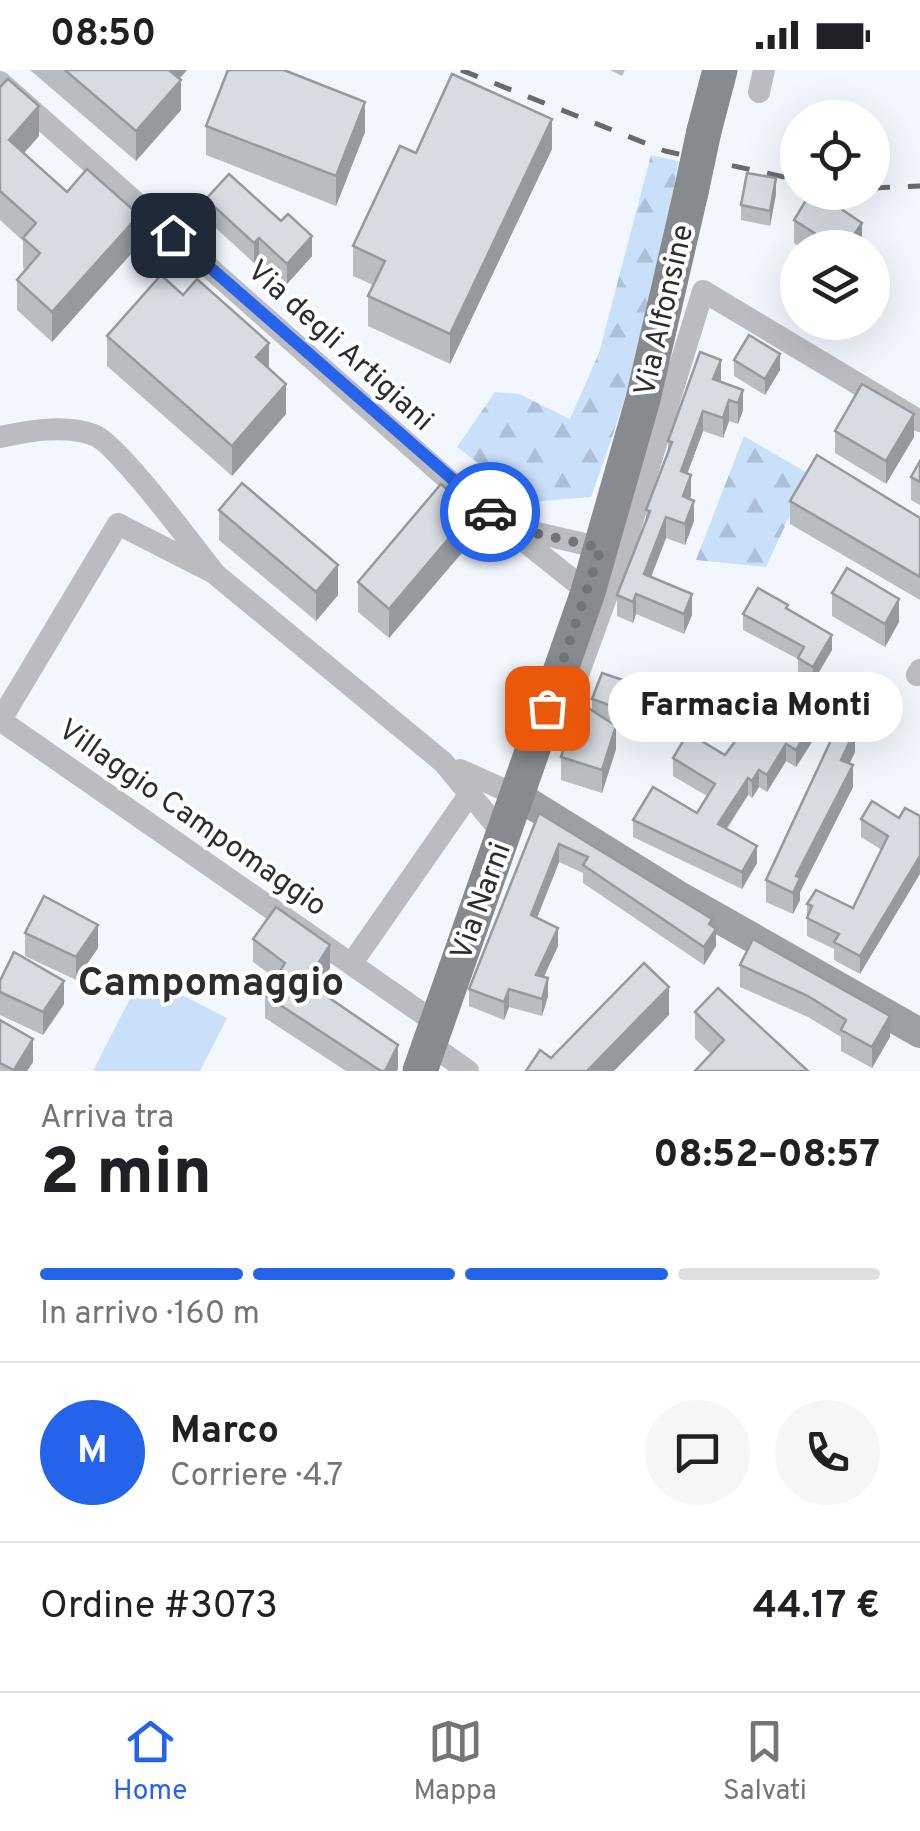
<!DOCTYPE html>
<html lang="it">
<head>
<meta charset="utf-8">
<style>
  :root { --surface:#fff; --page:#f6f6f6; --text:#202124; --muted:#757577; --line:#e0e0e0; --accent:#2563eb }
  body { margin:0; font-family:Overpass,sans-serif; background:var(--page); color:var(--text); height:100vh; display:flex; flex-direction:column; font-size:38px; white-space:nowrap }
  * { box-sizing:border-box; margin:0 }
  p { font-size:32px; color:var(--muted) }
  .icon { flex:none; width:55px; height:55px; fill:none; stroke:currentColor; stroke-width:2; stroke-linecap:round; stroke-linejoin:round }
  .map { position:relative; height:1001px; overflow:hidden }
  .drawer { display:flex; flex-direction:column; background:var(--surface); flex:1 }
  .drawer>* { flex:none }
  .tools { position:absolute; left:780px; top:30px; display:grid; gap:20px }
  .tools a { display:grid; place-items:center; width:110px; height:110px; border-radius:50%; background:var(--surface); box-shadow:0 10px 40px #0002; font-size:50px }
  .pin { position:absolute; display:grid; place-items:center; width:85px; height:85px; color:#fff; margin:-42px; border-radius:20px; box-shadow:0 5px 15px #0006 }
  .courier { position:absolute; display:grid; place-items:center; width:100px; height:100px; margin:-50px; border:8px solid #2563eb; border-radius:50%; background:#fff; color:#222; box-shadow:0 2px 12px #0007 }
  .bubble { position:absolute; height:70px; border-radius:35px; background:var(--surface); box-shadow:0 10px 40px #0002; font-size:32px; font-weight:800; line-height:70px; text-align:center }
  .head em { font-style:normal; font-weight:800 }
  .head div { display:flex; flex-direction:column-reverse }
  .head { display:flex; align-items:center; justify-content:space-between; height:170px; padding:0 40px }
  h1 { font-size:65px; font-weight:800; line-height:75px }
  .bar { display:grid; grid-template-columns:repeat(4,1fr); gap:15px 10px; align-content:center; height:120px; padding:0 40px }
  .bar i { height:12px; border-radius:8px; background:var(--line) }
  .bar .on { background:var(--accent) }
  .bar p { grid-column:span 4 }
  .line { display:flex; align-items:center; gap:25px; padding:0 40px; border-top:2px solid var(--line) }
  .line div { flex:1 }
  .round { display:grid; place-items:center; flex:none; width:105px; height:105px; border-radius:52px; background:var(--page) }
  .status { display:flex; justify-content:space-between; align-items:center; height:70px; padding:0 50px; background:var(--surface); direction:ltr }
  .status svg { height:28px; fill:currentColor }
  .tabs { display:flex; justify-content:space-around; align-items:center; height:140px; border-top:2px solid var(--line); background:var(--surface); font-size:28px; color:var(--muted) }
  .tabs a { display:grid; justify-items:center; gap:5px }
  .tabs .on { color:var(--accent) }
  .map>svg:first-child { display:block }
  .forest { fill:url(#forest-firs) }
  .pitch { fill:#c9dffa }
  .lines { fill:none; stroke-linecap:round; stroke-linejoin:round }
  .street { stroke:#babcbf; stroke-width:22 }
  .secondary { stroke:#9ca0a4; stroke-width:30 }
  .primary { stroke:#878b90; stroke-width:35 }
  .rail { stroke:#66696d; stroke-width:5; stroke-dasharray:18 18; stroke-linecap:butt }
  .primary-bridge { stroke:#878b90; stroke-width:35 }
  .wall { fill:#b8bdc2 }
  .shaded-wall { fill:#969a9e }
  .building { fill:#d6dce2; stroke:#969a9e; stroke-width:2.5 }
  .done { stroke:#717478; stroke-width:10; stroke-dasharray:0 18 }
  .route { stroke:#2563eb; stroke-width:12 }
  .labels { text-anchor:middle; stroke-width:8; stroke-linejoin:round; paint-order:stroke }
  .street-label { font-size:30px; fill:#2b2d30; stroke:#fff }
  .district-label { font-size:40px; font-weight:bold; fill:#2b2d30; stroke:#fff }
</style>
</head>
<body>
<div class="status"><b>08:50</b><svg viewBox="0 0 49 12"><path d="M0 12V9h3v3zM5 12V6h3v6zM10 12V3h3v9zM15 12V0h3v12zM26 1h20v11H26zM47 4h2v5h-2z"/></svg></div>
<div class="map">
<svg width="920" height="1001" viewBox="0 0 920 1001">
  <defs>
    <pattern id="forest-firs" width="22" height="20" patternUnits="userSpaceOnUse" patternTransform="scale(2.5)"><rect width="22" height="20" fill="#c9dffa"/><path d="M5 1l3.5 6h-7zM16 11l3.5 6h-7z" fill="#adc0d7"/></pattern>
  </defs>
  <rect width="100%" height="100%" fill="#f2f7fe"/>
  <g class="forest">
    <path d="M651,85L678,91C663,207 631,318 591,427L530,432L457,377L495,322L519,324L570,349L599,283Z"/>
    <path d="M744,366L809,404L766,497L696,490Z"/>
  </g>
  <path class="pitch" d="M142,905L227,948L200,1001H93Z"/>
  <g class="lines">
    <g class="street">
      <path d="M0,12L461,421L588,522"/>
      <path d="M759,22L764,0"/>
      <path d="M0,367C29,361 64,354 94,365C117,373 193,476 213,501"/>
      <path d="M516,458L601,478"/>
      <path d="M917,605L920,600"/>
      <path d="M0,650L436,953"/>
      <path d="M0,651L118,454L214,503L443,692L504,765"/>
      <path d="M539,661L561,652L624,478L703,221L920,351"/>
      <path d="M460,700L518,726"/>
      <path d="M352,893L471,722"/>
      <path d="M430,974L468,1001"/>
    </g>
    <path class="secondary" d="M518,726L679,826L920,963"/>
    <g class="primary">
      <path d="M704,61L720,0"/>
      <path d="M420,1001L588,522L643,329L691,122"/>
    </g>
    <g class="rail">
      <path d="M461,0L665,81L798,110"/>
      <path d="M872,118L920,116"/>
    </g>
    <path class="primary-bridge" d="M691,122L704,61"/>
  </g>
  <g class="wall">
    <path d="M30,0H187L179,9L181,40L136,91Z"/>
    <path d="M610,0H625L622,6Z"/>
    <path d="M0,17L39,66L24,83L67,122L139,175L52,272L17,240V210L26,200L23,198V171L0,150Z"/>
    <path d="M206,56L365,62L336,136L206,85Z"/>
    <path d="M552,79L450,294L368,256V226L373,215L353,206V176L416,83Z"/>
    <path d="M776,124L770,156L741,150V135Z"/>
    <path d="M206,129L281,151L312,186L287,214L259,188L254,193L206,149Z"/>
    <path d="M794,150L862,175L860,178H801L794,173Z"/>
    <path d="M183,225L269,299L286,344L232,406L107,296V266Z"/>
    <path d="M734,290L780,300L765,325L734,306Z"/>
    <path d="M720,312L743,320V340L738,354L729,351L723,368L703,361L687,403L691,425L690,429L694,451L685,475L666,468L651,507L692,545L684,564L636,544L633,553L617,546V525L646,450V440L668,383V371Z"/>
    <path d="M835,361L914,367L886,414L835,383Z"/>
    <path d="M920,391V435L911,430V407Z"/>
    <path d="M790,431L920,448V530L790,454Z"/>
    <path d="M219,440L338,525L316,551L219,470Z"/>
    <path d="M472,471L389,568L358,542V512Z"/>
    <path d="M832,523L899,552L885,577L832,546Z"/>
    <path d="M788,539L832,580L813,612L798,604V589L743,560V544Z"/>
    <path d="M592,629L635,630L626,656L603,648L616,679L602,723L561,710V687L592,641Z"/>
    <path d="M740,646L812,672L796,697L786,691L767,722L759,717L752,728L748,725L727,759L757,793L742,819L633,767V750L697,743L707,726L673,706V688L725,685L740,664Z"/>
    <path d="M855,682L849,694L853,717L800,822V830L793,844L766,832V810Z"/>
    <path d="M539,743L712,856L716,876L704,895L583,813V803L559,792L537,848L558,876L544,907L548,926L542,946L509,937L504,950L469,936V919Z"/>
    <path d="M899,748L860,904L834,890V879L807,866V834L853,838L882,780L861,767V749Z"/>
    <path d="M25,863L98,878L76,910L25,886Z"/>
    <path d="M253,869L330,898L316,919L398,998L397,1001H346L265,948V925L275,908L253,892Z"/>
    <path d="M753,869L890,967L872,998L841,981V967L808,947L740,917V895Z"/>
    <path d="M0,911L64,934L43,965L0,945Z"/>
    <path d="M695,942L808,1001L711,984L695,969Z"/>
    <path d="M0,950L33,992L27,1001H0Z"/>
  </g>
  <g class="shaded-wall">
    <path d="M164,0H187L164,25Z"/>
    <path d="M181,10V40L136,91V61Z"/>
    <path d="M365,32V62L336,136V106Z"/>
    <path d="M39,36V66L9,100V70Z"/>
    <path d="M552,49V79L450,294V264Z"/>
    <path d="M776,108V124L770,156V141Z"/>
    <path d="M139,145V175L52,272V242Z"/>
    <path d="M862,153V175L860,178H845Z"/>
    <path d="M312,166V186L287,214V194Z"/>
    <path d="M259,168V188L254,193V173Z"/>
    <path d="M269,273V303L256,287Z"/>
    <path d="M780,284V300L765,325V309Z"/>
    <path d="M721,290V310L713,330V309Z"/>
    <path d="M286,314V344L232,406V376Z"/>
    <path d="M743,320V340L738,354V333Z"/>
    <path d="M729,330V351L723,368V348Z"/>
    <path d="M703,341V361L681,421V401Z"/>
    <path d="M914,344V367L886,414V391Z"/>
    <path d="M691,405V425L683,447V426Z"/>
    <path d="M694,431V451L685,475V454Z"/>
    <path d="M472,441V471L389,568V539Z"/>
    <path d="M666,447V468L644,525V504Z"/>
    <path d="M338,495V525L316,551V522Z"/>
    <path d="M636,524V544L633,553V532Z"/>
    <path d="M692,524V545L684,564V544Z"/>
    <path d="M899,529V552L885,577V554Z"/>
    <path d="M832,565V580L813,612V597Z"/>
    <path d="M635,614V630L626,656V641Z"/>
    <path d="M812,654V672L796,697V680Z"/>
    <path d="M616,656V679L602,723V700Z"/>
    <path d="M855,660V682L841,712V690Z"/>
    <path d="M786,674V691L767,722V705Z"/>
    <path d="M853,695V717L800,822V830L793,844V823L796,806Z"/>
    <path d="M759,700V717L752,728V711Z"/>
    <path d="M748,708V725L718,771V754Z"/>
    <path d="M559,774V792L531,863V845Z"/>
    <path d="M757,776V793L742,819V802Z"/>
    <path d="M920,786V804L860,904V886Z"/>
    <path d="M712,849V864L716,859V876L704,895V877L709,854Z"/>
    <path d="M98,855V878L76,910V887Z"/>
    <path d="M558,858V876L536,923V905Z"/>
    <path d="M330,875V898L306,935V912Z"/>
    <path d="M548,908V926L542,946V929Z"/>
    <path d="M64,911V934L43,965V942Z"/>
    <path d="M669,917V945L614,1001H587Z"/>
    <path d="M509,919V937L504,950V932Z"/>
    <path d="M890,946V967L872,998V977Z"/>
    <path d="M33,969V992L27,1001H14Z"/>
    <path d="M398,975V998L397,1001H385Z"/>
  </g>
  <g class="building">
    <path d="M65,0H169L181,10L136,61Z"/>
    <path d="M228,0H284L365,32L336,106L206,56Z"/>
    <path d="M452,4L552,49L450,264L368,226L385,191L353,176L400,76L416,83Z"/>
    <path d="M8,9L39,36L9,70L67,122L87,99L139,145L52,242L17,210L40,183L23,168L36,153L0,121V17Z"/>
    <path d="M747,103L776,108L770,141L741,135Z"/>
    <path d="M229,104L281,151L288,144L312,166L287,194L259,168L254,173L206,129Z"/>
    <path d="M811,122H816L862,153L845,178H838L794,150Z"/>
    <path d="M161,205L183,225L197,209L269,273L256,287L286,314L232,376L107,266Z"/>
    <path d="M749,265L780,284L765,309L734,290Z"/>
    <path d="M700,282L721,290L713,309L743,320L738,333L729,330L723,348L703,341L681,401L691,405L683,426L694,431L685,454L666,447L644,504L692,524L684,544L636,524L633,532L617,525L650,441L646,440L672,372L668,371Z"/>
    <path d="M862,314L914,344L886,391L835,361Z"/>
    <path d="M817,385L920,448V507L790,431Z"/>
    <path d="M920,391V412L911,407Z"/>
    <path d="M242,413L338,495L316,522L219,440Z"/>
    <path d="M441,414L472,441L389,539L358,512Z"/>
    <path d="M847,498L899,529L885,554L832,523Z"/>
    <path d="M758,518L788,535L786,538L832,565L813,597L798,588L804,577L743,544Z"/>
    <path d="M602,603L635,614L626,641L592,629Z"/>
    <path d="M755,621L771,631L774,627L812,654L796,680L786,674L767,705L759,700L752,711L748,708L718,754L757,776L742,802L633,750L653,717L697,743L715,714L673,688L688,663L725,685L749,652L740,646Z"/>
    <path d="M579,632L616,656L602,700L561,687Z"/>
    <path d="M839,653L855,660L841,690L853,695L796,806L800,808L793,823L766,810Z"/>
    <path d="M872,731L899,748L905,738L920,746V786L860,886L834,872L839,864L807,848L812,836L807,834L816,820L853,838L888,766L861,749Z"/>
    <path d="M539,743L712,849L709,854L716,859L704,877L583,795L588,787L559,774L531,845L558,858L536,905L548,908L542,929L509,919L504,932L469,919Z"/>
    <path d="M44,826L98,855L76,887L25,863Z"/>
    <path d="M276,837L330,875L306,912L398,975L385,1001H381L265,925L285,893L253,869Z"/>
    <path d="M753,869L890,946L872,977L841,960L846,950L808,926L740,895Z"/>
    <path d="M14,882L64,911L43,942L0,922V911Z"/>
    <path d="M644,893L669,917L587,1001H526L540,980L551,988Z"/>
    <path d="M718,918L808,1001H695L724,970L695,942Z"/>
    <path d="M0,950L33,969L14,1000L0,993Z"/>
  </g>
  <g class="lines">
    <path class="done" d="M490,442L512,458L601,478L547,638"/>
    <path class="route" d="M173,165L490,442"/>
  </g>
  <g class="labels">
    <g class="street-label">
      <text transform="translate(663 240) rotate(-77)" y="10">Via Alfonsine</text>
      <text transform="translate(341 275) rotate(42)" y="10">Via degli Artigiani</text>
      <text transform="translate(193 747) rotate(35)" y="10">Villaggio Campomaggio</text>
      <text transform="translate(480 831) rotate(-70)" y="10">Via Narni</text>
    </g>
    <g class="district-label">
      <text x="211" y="925">Campomaggio</text>
    </g>
  </g>
</svg>
<div class="tools">
<a><svg class="icon" aria-label="locate" viewBox="0 0 24 24"><circle cx="12" cy="12" r="6"/><path d="M12 2v4M12 18v4M2 12h4M18 12h4"/></svg></a>
<a><svg class="icon" aria-label="layers" viewBox="0 0 24 24"><path d="M12 4l9 5-9 5-9-5zM3 14l9 5 9-5"/></svg></a>
</div>
<div class="pin" style="left:547px;top:638px;background:#ea580c"><svg class="icon" aria-label="bag" viewBox="0 0 24 24"><path d="M5 8h14l-1 12H6zM9 8a3 3 0 0 1 6 0"/></svg></div>
<div class="pin" style="left:173px;top:165px;background:#1f2937"><svg class="icon" aria-label="home" viewBox="0 0 24 24"><path d="M3 11l9-7 9 7M6 9v11h12V9"/></svg></div>
<div class="courier" style="left:490px;top:442px"><svg class="icon" aria-label="car" viewBox="0 0 24 24"><path d="M5 17H2v-5l4-1 3-4h7l3 4 3 1v5h-3M9 17h6M6 11h13"/><circle cx="7" cy="17" r="2"/><circle cx="17" cy="17" r="2"/></svg></div>
<div class="bubble" style="left:608px;top:602px;width:295px">Farmacia Monti</div>
</div>
<section class="drawer">
<div class="head"><div><h1>2 min</h1><p>Arriva tra</p></div><em>08:52–08:57</em></div>
<div class="bar"><i class="on"></i><i class="on"></i><i class="on"></i><i></i><p>In arrivo · 160 m</p></div>
<div class="line" style="height:180px"><b class="round" style="background:var(--accent);color:#fff">M</b><div><b>Marco</b><p>Corriere · 4.7</p></div><a class="round"><svg class="icon" aria-label="chat" viewBox="0 0 24 24"><path d="M4 5h16v11H9l-5 4z"/></svg></a><a class="round"><svg class="icon" aria-label="phone" viewBox="0 0 24 24"><path d="M5 4h4l2 5-3 2q2 4 5 5l2-3 5 2v4C11 20 4 13 5 4z"/></svg></a></div>
<div class="line" style="height:130px"><div>Ordine #3073</div><b>44.17 €</b></div>
</section>
<nav class="tabs">
<a class="on"><svg class="icon" aria-label="home" viewBox="0 0 24 24"><path d="M3 11l9-7 9 7M6 9v11h12V9"/></svg>Home</a>
<a><svg class="icon" aria-label="map" viewBox="0 0 24 24"><path d="M3 6l6-2 6 2 6-2v14l-6 2-6-2-6 2zM9 4v14M15 6v14"/></svg>Mappa</a>
<a><svg class="icon" aria-label="saved" viewBox="0 0 24 24"><path d="M7 4h10v16l-5-4-5 4z"/></svg>Salvati</a>
</nav>
</body>
</html>
